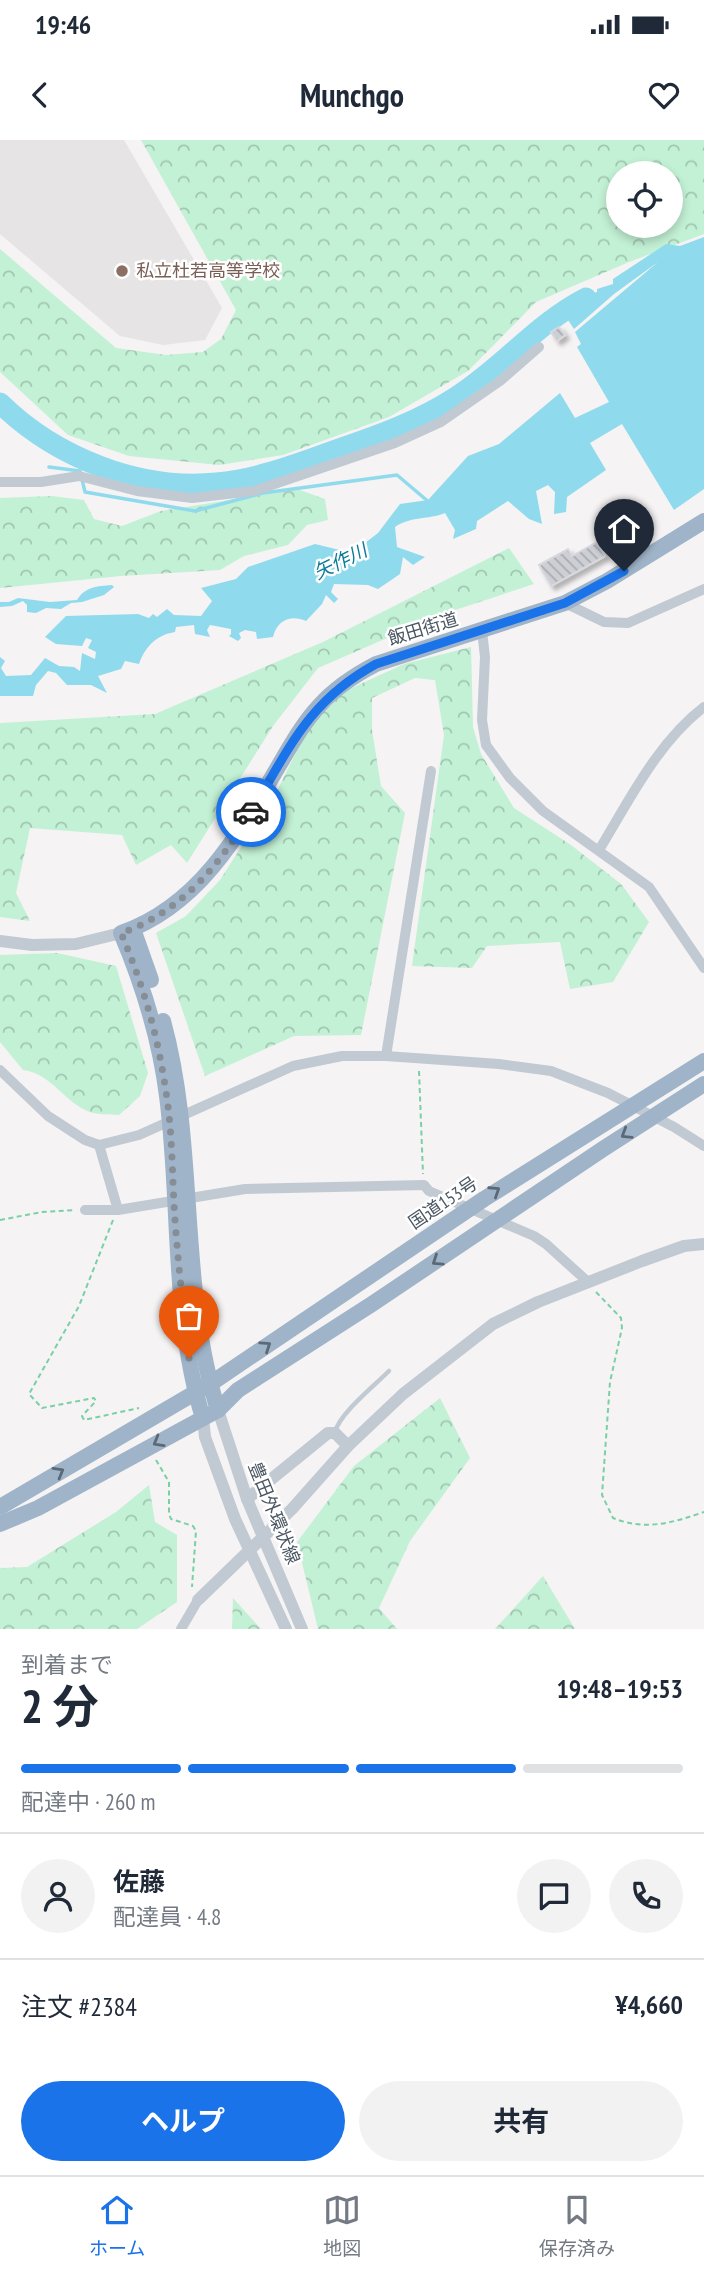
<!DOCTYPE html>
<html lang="ja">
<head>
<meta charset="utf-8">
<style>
  :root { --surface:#fff; --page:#f2f2f3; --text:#1f2937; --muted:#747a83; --line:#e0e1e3; --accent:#1a73e8 }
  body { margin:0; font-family:"PT Sans Narrow","Noto Sans JP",sans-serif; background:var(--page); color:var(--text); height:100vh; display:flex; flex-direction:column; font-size:26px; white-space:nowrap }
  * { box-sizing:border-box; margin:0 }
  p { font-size:23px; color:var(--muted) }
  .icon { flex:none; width:38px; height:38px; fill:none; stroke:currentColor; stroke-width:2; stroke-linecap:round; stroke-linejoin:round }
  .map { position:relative; height:1489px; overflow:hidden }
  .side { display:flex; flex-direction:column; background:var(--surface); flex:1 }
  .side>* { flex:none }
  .controls { position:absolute; left:606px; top:21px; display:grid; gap:14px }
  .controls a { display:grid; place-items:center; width:77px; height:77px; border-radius:50%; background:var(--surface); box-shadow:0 4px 10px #0003; font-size:35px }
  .pin { position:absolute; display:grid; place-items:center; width:60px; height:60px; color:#fff; margin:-72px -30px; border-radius:50% 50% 50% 0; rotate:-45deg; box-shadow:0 0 7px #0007 }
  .pin .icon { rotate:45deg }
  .courier { position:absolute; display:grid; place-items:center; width:70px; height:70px; margin:-35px; border:5px solid #1a73e8; border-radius:50%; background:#fff; color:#222; box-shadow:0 2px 9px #0007 }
  .overview em { font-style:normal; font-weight:700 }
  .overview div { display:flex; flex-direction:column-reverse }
  .overview { display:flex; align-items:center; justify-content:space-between; height:119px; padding:0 21px }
  h1 { font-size:46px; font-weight:700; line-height:52px }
  .bar { display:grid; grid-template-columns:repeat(4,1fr); gap:10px 7px; align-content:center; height:84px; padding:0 21px }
  .bar i { height:9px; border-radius:5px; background:var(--line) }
  .bar .active { background:var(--accent) }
  .bar p { grid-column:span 4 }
  .line { display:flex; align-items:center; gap:18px; padding:0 21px; border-top:2px solid var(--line) }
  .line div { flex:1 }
  .round { display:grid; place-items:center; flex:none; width:74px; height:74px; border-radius:37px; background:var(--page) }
  .action { display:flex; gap:14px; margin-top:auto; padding:14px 21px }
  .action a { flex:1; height:80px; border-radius:42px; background:var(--accent); color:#fff; font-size:28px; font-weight:700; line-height:80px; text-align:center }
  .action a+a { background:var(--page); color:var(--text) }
  .status { display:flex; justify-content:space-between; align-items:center; height:49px; padding:0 35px; background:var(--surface); direction:ltr }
  .status svg { height:19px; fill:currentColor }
  header { display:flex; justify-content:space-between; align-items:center; height:91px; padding:0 21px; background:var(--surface); font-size:32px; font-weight:700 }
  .dock { display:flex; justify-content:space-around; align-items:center; height:98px; border-top:2px solid var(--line); background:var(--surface); font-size:19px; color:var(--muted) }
  .dock a { display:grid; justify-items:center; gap:4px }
  .dock .active { color:var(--accent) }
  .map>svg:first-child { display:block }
  .education { fill:#e6e4e5 }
  .forest { fill:url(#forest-crowns); fill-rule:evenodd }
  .water { fill:#90daee }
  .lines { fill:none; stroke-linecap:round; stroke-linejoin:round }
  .stream { stroke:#90daee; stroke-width:3.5 }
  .river { stroke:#90daee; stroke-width:21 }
  .building { fill:url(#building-back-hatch); stroke:#d7d9de; stroke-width:2; filter:url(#shadow) }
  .path { stroke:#7ad0a6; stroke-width:2; stroke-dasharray:5 3.5; stroke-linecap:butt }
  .service { stroke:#c1cad2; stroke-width:4.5 }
  .minor { stroke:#c1cad2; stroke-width:10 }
  .tertiary { stroke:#c1cad2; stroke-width:12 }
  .trunk { stroke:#9fb4c9; stroke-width:16 }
  .oneway { stroke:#5b6976 }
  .done { stroke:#868d94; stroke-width:7; stroke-dasharray:0 12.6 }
  .route { stroke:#1a73e8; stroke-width:9 }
  .education-dot { fill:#8d6e63; stroke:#fff; stroke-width:2.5 }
  .labels { text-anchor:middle; stroke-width:5; stroke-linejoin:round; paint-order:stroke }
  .education-label { font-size:18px; fill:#785e54; stroke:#fff; text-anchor:start }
  .street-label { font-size:18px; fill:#4a5661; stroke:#fff }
  .water-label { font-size:19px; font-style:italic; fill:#0c7c9b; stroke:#fff }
</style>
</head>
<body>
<div class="status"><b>19:46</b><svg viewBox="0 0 49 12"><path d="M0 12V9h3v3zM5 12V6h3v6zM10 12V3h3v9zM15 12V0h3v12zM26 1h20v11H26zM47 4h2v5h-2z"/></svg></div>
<header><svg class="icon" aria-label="back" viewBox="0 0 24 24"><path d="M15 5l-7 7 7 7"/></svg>Munchgo<svg class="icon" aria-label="heart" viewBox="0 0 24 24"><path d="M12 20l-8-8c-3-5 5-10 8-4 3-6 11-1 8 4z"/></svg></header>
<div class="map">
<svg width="704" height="1489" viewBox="0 0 704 1489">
  <defs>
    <pattern id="forest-crowns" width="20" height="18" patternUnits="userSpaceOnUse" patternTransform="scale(1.75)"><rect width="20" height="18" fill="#c3f1d5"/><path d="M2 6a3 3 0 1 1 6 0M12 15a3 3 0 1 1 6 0" fill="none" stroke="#a0c6b0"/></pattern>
    <pattern id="building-back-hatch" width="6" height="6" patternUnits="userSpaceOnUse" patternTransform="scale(1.75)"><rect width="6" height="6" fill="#cdcfd5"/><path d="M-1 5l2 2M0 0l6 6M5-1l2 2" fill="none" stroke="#a8abb0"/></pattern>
    <filter id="shadow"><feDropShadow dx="4" dy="4" stdDeviation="2" flood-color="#0004"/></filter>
  </defs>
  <rect width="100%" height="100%" fill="#f5f3f3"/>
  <path class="education" d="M0,0H124L222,168L205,200L163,205L120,196L0,94Z"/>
  <g class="forest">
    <path d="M141,0H704V94L629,122L536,162L468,231L389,277L283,315L219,325L129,316L68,295L0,232V109L116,208L166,215L203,212L221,199L236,170ZM618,33H670V86H618Z"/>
    <path d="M297,349L325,359L328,380L307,385L288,405L244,416L220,430L121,436L0,448V358L52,356L84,360L94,379L122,386L161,371Z"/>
    <path d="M509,408L534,444L440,475L318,528L273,586L187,723L171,705L136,725L122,695L30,688L16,753L30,781L0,777V583L155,574L323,502Z"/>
    <path d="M471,507L473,587L481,614L514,668L571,705L621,744L649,782L613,842L570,849L560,802L487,806L472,828L412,826L444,595L435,540L415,538L372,558V590L381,646L405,673L361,895L294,896L205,936L156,793L186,776L220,740L277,651L308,588L343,552L404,524Z"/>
    <path d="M57,813L116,826L148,933L140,956L119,975C110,974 98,975 90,972C64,963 53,934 23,930L0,902V815Z"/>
    <path d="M440,1258L470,1318L410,1401L379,1468L397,1489H318L297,1402L354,1326Z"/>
    <path d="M149,1345L155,1382L177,1395V1462L137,1489H0V1428L27,1427L116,1372Z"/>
    <path d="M543,1436L575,1489H495Z"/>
    <path d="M233,1458L261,1489H232Z"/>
  </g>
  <g class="water">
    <path d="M704,97V349L674,370L622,284L590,303L606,330L567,357L566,372L554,374L555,352L548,345L536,351L542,384L529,379L508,361L477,381L476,389L453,399L455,390L445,373C428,380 411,376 395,387L397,407L425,417L413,425L403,417L400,434L378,449L368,445L334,444L331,452L338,459L334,463L326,455L322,464L306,481C291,474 277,480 273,497L257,499L256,492L245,490L239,493L241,498L238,501L229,496L231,494V489L210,485L207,490L210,497L195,494L194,485L176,487L175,492C156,495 145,507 139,524L125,521L121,529L98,536L107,553L91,545H67L56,533L48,531L36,545L33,556H0V517L5,521L1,528L6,536L31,535L45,518L59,526L74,527L80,531L82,513L95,519L96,512L88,508L92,500L86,498L82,506L56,504L45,497L66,476L138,474L149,478L153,474L157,477L167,469L174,475L201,476L212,461L201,448L236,439L248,427L315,404L352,413L378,393L400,364L428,360L468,316L499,304L560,253L575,278L609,262L577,207L581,204L575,192L658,122L614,154L574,189L558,165L567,160L597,152V149L613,144V139L666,104L680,106Z"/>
    <path d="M112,445L114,447L104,455L82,462L71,463L61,469L46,468L36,473L27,472V465L23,461L12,466L0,467V462H9L18,458L50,462L77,460C85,447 97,446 112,445Z"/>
  </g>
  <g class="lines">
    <path class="stream" d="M49,327L80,331L85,352L195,371L263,353L397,335L430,363"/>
    <path class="river" d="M0,263C55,317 139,351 217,343C260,339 299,323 339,309C380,295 419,281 456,257C502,228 537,183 586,158"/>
  </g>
  <g class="building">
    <path d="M559,187L565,195L557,201L551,192Z"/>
    <path d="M597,402L605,416L551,446L539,425L568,409L572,416Z"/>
  </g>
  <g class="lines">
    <g class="path">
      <path d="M419,931L423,1034"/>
      <path d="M0,1080L42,1072L75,1070"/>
      <path d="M113,1080L79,1166L29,1254L42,1268L94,1258L96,1261L82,1276L84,1280L139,1268"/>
      <path d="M596,1152L621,1178L622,1188L610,1242L602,1355L613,1378C645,1391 672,1383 704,1372"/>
      <path d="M156,1320L169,1342V1374L171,1379L193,1386L196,1391L192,1447"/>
    </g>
    <path class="service" d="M335,1292C340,1273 375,1245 389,1231"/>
    <g class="minor">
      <path d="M0,342H41L79,336L137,351L192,358L254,351L395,303L441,282L500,241L539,207"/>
      <path d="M565,463L604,482L628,483L704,449"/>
      <path d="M482,491L485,517L482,580L486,605L510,638L543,671L649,747L704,828"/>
      <path d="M599,710C629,661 657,603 704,567"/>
      <path d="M386,916L431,631"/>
      <path d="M0,930L48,976L85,1000L99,1005L139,995L293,926L342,916H386L499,924L551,931L608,953L674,987L704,1006"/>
      <path d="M99,1005L118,1070"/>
      <path d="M85,1070H118L245,1049L424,1045L429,1051L534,1096L546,1104L588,1142"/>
      <path d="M181,1489L198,1460"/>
    </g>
    <g class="tertiary">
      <path d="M0,801L32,805L76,804L121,793"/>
      <path d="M218,1270L247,1359L302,1489"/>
      <path d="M203,1278L205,1297L235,1379L286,1489"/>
      <path d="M247,1359L328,1293H335L348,1306"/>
      <path d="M198,1460L292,1369L348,1306L403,1254L493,1184L538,1162L642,1121L684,1106L704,1104"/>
    </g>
    <g class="trunk">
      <path d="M133,789L151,840"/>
      <path d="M163,881C198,1008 178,1144 218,1270"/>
      <path d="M203,1278C171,1175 181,1063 167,956C160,900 143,845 121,793C199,766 239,694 278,627C291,605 303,583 320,565C336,547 355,535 376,524L565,463L607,441L704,381"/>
      <path d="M0,1367L210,1244L484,1059L704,921"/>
      <path d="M0,1384L38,1368L218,1270L238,1250L372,1164L603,1009L704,944"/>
    </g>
  </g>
  <defs><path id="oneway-chevron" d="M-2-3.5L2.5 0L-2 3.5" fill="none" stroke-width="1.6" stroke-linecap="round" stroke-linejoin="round" transform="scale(1.75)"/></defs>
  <g class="oneway">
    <use href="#oneway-chevron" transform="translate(626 994) rotate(148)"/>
    <use href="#oneway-chevron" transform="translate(495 1051) rotate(-33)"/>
    <use href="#oneway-chevron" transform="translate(437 1121) rotate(146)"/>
    <use href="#oneway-chevron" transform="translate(266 1206) rotate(-34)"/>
    <use href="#oneway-chevron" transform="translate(158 1302) rotate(150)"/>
    <use href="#oneway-chevron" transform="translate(59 1332) rotate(-30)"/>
  </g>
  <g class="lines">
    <path class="done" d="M189,1218C183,1167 177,1115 174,1064C172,1026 172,989 166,952C158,896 143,844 121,793C180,773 221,724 251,672"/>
    <path class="route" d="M251,672C289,609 308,561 376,524L565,463L624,431"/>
  </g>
  <circle class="education-dot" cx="122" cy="131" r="7"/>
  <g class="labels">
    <g class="education-label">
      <text x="136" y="137">私立杜若高等学校</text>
    </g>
    <g class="street-label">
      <text transform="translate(423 489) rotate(-17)" y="6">飯田街道</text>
      <text transform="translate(443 1063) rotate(-34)" y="6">国道153号</text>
      <text transform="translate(274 1373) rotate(68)" y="6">豊田外環状線</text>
    </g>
    <g class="water-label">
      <text transform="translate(340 421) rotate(-26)" y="7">矢作川</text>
    </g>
  </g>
</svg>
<div class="controls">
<a><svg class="icon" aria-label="locate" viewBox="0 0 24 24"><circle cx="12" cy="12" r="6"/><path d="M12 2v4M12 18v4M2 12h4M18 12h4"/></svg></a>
</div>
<div class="pin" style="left:189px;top:1218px;background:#ea580c"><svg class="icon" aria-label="bag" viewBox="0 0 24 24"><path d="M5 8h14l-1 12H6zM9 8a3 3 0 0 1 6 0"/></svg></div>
<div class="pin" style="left:624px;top:431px;background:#1f2937"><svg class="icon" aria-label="home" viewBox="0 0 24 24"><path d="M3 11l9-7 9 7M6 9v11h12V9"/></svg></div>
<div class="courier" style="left:251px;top:672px"><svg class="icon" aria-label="car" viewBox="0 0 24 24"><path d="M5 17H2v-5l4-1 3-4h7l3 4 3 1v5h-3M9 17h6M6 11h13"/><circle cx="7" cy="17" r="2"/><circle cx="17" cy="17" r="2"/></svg></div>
</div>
<section class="side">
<div class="overview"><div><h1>2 分</h1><p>到着まで</p></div><em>19:48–19:53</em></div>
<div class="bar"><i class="active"></i><i class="active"></i><i class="active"></i><i></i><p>配達中 · 260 m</p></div>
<div class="line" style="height:126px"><a class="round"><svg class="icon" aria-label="person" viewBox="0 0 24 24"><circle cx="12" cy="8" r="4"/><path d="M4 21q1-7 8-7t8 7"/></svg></a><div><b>佐藤</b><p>配達員 · 4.8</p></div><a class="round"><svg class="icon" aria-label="chat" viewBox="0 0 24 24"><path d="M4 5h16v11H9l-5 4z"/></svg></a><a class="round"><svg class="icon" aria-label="phone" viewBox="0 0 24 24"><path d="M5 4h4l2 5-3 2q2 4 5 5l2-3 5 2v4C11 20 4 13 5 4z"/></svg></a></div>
<div class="line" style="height:91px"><div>注文 #2384</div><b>¥4,660</b></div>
<div class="action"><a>ヘルプ</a><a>共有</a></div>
</section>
<nav class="dock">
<a class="active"><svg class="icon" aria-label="home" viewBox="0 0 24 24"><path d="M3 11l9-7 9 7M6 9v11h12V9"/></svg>ホーム</a>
<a><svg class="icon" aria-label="map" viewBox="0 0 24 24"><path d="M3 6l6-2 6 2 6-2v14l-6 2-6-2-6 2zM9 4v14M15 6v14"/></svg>地図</a>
<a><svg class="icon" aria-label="saved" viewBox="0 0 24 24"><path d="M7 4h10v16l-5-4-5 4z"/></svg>保存済み</a>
</nav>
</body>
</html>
